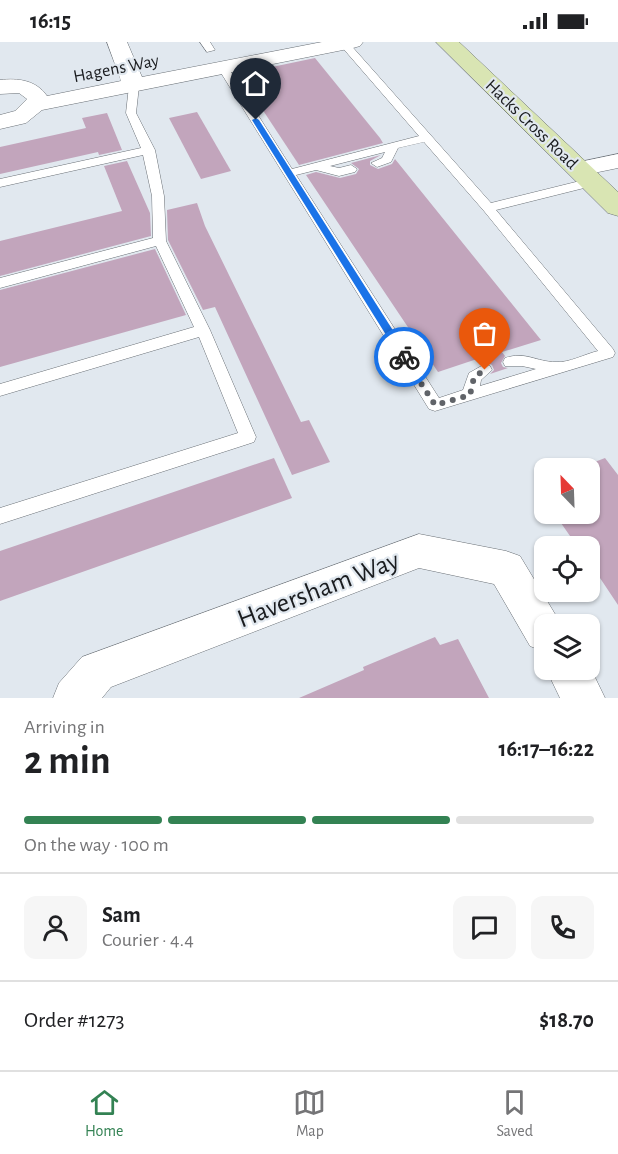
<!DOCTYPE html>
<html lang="en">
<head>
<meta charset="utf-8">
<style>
  :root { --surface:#fff; --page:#f6f6f6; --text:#202124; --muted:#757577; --line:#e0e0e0; --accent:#338253 }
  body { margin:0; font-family:"Alegreya Sans",sans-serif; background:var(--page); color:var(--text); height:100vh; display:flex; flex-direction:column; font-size:22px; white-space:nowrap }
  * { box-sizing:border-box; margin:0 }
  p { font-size:20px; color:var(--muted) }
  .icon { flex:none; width:33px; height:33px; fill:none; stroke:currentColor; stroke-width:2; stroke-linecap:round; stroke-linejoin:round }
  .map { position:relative; height:656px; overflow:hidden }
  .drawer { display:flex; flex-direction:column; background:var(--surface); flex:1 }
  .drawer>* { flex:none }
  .needle { width:39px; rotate:337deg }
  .fabs { position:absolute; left:534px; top:416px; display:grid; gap:12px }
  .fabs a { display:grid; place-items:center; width:66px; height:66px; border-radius:12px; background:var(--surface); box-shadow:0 2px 4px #0004; font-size:30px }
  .pin { position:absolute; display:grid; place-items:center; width:51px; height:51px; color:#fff; margin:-62px -26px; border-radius:50% 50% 50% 0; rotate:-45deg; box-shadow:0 0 6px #0007 }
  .pin .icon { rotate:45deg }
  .courier { position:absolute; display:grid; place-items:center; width:60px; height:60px; margin:-30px; border:4px solid #1a73e8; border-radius:50%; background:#fff; color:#222; box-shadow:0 2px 8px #0007 }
  .summary em { font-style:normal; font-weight:700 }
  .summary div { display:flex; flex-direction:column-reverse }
  .summary { display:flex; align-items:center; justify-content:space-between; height:102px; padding:0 24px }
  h1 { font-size:39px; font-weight:700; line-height:45px }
  .bar { display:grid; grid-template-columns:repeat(4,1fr); gap:9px 6px; align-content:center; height:72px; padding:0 24px }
  .bar i { height:8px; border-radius:4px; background:var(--line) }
  .bar .on { background:var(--accent) }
  .bar p { grid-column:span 4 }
  .line { display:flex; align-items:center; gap:15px; padding:0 24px; border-top:2px solid var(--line) }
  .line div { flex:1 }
  .round { display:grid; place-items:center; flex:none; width:63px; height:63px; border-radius:12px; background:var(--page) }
  .status { display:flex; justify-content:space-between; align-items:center; height:42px; padding:0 30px; background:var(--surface); direction:ltr }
  .status svg { height:16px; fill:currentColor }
  .menu { display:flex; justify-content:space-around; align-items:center; height:84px; border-top:2px solid var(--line); background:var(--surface); font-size:16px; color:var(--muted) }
  .menu a { display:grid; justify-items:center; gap:3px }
  .menu .on { color:var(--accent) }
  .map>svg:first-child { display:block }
  .building { fill:#c2a5bc }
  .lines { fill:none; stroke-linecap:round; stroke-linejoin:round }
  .service-casing { stroke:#6a7076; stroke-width:1 }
  .minor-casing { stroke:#6a7076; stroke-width:1 }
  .secondary-casing { stroke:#6a7076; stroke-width:1 }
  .service { fill:#fff; fill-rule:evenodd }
  .minor { fill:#fff; fill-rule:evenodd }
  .secondary { fill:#d9e5b3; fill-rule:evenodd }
  .route { fill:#1a73e8 }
  .done { stroke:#606368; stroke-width:6; stroke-dasharray:0 10.8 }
  .labels { text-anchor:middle; stroke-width:4.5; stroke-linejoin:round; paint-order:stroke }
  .far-street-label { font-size:18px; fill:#1a1c1f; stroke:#e1e8ef }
  .near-street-label { font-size:27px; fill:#1a1c1f; stroke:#e1e8ef }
</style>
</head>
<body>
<div class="status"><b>16:15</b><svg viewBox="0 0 49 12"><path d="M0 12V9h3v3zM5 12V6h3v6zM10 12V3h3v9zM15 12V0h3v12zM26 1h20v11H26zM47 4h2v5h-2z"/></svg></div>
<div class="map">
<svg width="618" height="656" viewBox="0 0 618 656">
  <rect width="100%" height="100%" fill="#e1e8ef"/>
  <g class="building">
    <path d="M315,16L380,96L383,101L299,123L239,32Z"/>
    <path d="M197,70L231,129L201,137L169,76Z"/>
    <path d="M107,71L122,108L99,113L98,110L0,132V105L86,86L82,76Z"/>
    <path d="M381,113L370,119V123L378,127L392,122L395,117L541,298L502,310L505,314L501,321L503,325L508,326L490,332L494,328L492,323L486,320L481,322L477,317L438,330L306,133L316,130L340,136L356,132L359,127L351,121Z"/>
    <path d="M127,119L150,171L151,194L0,234V199L122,169L104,124Z"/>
    <path d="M197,161L205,184L301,380L309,378L330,420L292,433L215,265L203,268L168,198L167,168Z"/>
    <path d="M155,207L186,273L0,325V248Z"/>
    <path d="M274,416L292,456L0,559V509Z"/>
    <path d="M605,416L618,433V563L590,521V504H577L554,471H590V426H579Z"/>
    <path d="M435,595L440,603L458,597L489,656H299L364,628L363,625Z"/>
  </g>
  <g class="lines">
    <defs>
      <g id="service">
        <path d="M200,0H210L215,8L207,10Z"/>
        <path d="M340,0H348L491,161L592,136L596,137V143L496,168L613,307L615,311L613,315L435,369L429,367L218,26L227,24L292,127L419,94L341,4ZM424,100L484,169L598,309C585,312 569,321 556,320C536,320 526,309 505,316L503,320L505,324H522L536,327L480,344L481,338L492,328L490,324L485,322L469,331L463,348L439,356L296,133L316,128L339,134L355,130L357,127L351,123L339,126L330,124L385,110L382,116L371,121L377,125L391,120L398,106Z"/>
        <path d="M134,41L139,44L136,71L155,108L164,154L166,199L210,288L256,395L254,400L248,402L0,482V466L238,391L199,295L0,354V342L194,285L156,204L0,246V236L153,196L152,154L143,113L0,145V137L141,106L126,71L129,44Z"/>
      </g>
      <g id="minor">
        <path d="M107,0H127L142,35L322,0H363L360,4L353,6L42,68L26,81L0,87V73L15,69L27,57L19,51L0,52V38C18,36 36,38 47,54L121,39Z"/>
        <path d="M618,112V126L579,134L570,132L567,127L570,122Z"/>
        <path d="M419,492L506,509L520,514L561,582H544V610L530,604L494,542L419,526L111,645L102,656H53L59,641L82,615Z"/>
        <path d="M590,625L605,656H560L546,627H590Z"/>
      </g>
      <path id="secondary" d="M436,0H459L618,150V174L608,171Z"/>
    </defs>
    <use href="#service" class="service-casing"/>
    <use href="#minor" class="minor-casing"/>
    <use href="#secondary" class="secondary-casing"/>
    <use href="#service" class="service"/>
    <use href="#minor" class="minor"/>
    <use href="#secondary" class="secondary"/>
  </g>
  <path class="route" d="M256,76L259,78L408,312V317H401L252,78Z"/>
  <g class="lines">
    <path class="done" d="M404,315L435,363L470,353L474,335L485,328"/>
  </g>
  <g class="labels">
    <g class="far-street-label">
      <text transform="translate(116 26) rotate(-11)" y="6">Hagens Way</text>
      <text transform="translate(532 82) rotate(44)" y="6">Hacks Cross Road</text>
    </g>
    <g class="near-street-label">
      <text transform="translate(318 547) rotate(-21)" y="9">Haversham Way</text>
    </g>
  </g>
</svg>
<div class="fabs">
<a><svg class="needle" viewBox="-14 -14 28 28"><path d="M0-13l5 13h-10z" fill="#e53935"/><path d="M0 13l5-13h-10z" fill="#757577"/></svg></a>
<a><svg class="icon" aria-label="locate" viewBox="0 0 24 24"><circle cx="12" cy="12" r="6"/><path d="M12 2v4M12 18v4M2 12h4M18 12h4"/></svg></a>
<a><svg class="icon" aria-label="layers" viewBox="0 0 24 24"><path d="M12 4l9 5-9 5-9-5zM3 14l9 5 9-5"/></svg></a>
</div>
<div class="pin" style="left:485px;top:328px;background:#ea580c"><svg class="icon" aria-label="bag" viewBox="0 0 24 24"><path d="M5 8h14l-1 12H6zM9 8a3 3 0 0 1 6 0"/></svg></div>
<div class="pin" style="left:256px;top:78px;background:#1f2937"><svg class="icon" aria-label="home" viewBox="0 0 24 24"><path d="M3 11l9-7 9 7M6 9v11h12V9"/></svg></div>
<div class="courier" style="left:404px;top:315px"><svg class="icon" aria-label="bike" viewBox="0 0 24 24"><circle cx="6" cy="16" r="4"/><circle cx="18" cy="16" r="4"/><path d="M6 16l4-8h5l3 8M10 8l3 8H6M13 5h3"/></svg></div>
</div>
<section class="drawer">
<div class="summary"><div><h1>2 min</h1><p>Arriving in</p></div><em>16:17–16:22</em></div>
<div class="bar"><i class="on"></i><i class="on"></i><i class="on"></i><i></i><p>On the way · 100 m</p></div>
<div class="line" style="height:108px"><a class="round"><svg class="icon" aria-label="person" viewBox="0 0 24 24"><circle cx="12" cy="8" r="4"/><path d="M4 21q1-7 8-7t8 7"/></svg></a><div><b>Sam</b><p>Courier · 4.4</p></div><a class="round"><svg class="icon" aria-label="chat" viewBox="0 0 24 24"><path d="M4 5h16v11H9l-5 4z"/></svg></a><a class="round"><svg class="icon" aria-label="phone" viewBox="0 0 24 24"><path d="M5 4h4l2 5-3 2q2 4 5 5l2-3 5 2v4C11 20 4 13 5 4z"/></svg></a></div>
<div class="line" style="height:78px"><div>Order #1273</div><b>$18.70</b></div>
</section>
<nav class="menu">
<a class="on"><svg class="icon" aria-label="home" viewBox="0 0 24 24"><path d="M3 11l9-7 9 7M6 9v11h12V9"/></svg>Home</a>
<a><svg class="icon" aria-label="map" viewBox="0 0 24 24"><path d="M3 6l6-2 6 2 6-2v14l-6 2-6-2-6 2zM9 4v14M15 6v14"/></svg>Map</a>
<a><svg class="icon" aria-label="saved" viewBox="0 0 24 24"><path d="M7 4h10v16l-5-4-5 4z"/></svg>Saved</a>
</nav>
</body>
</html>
